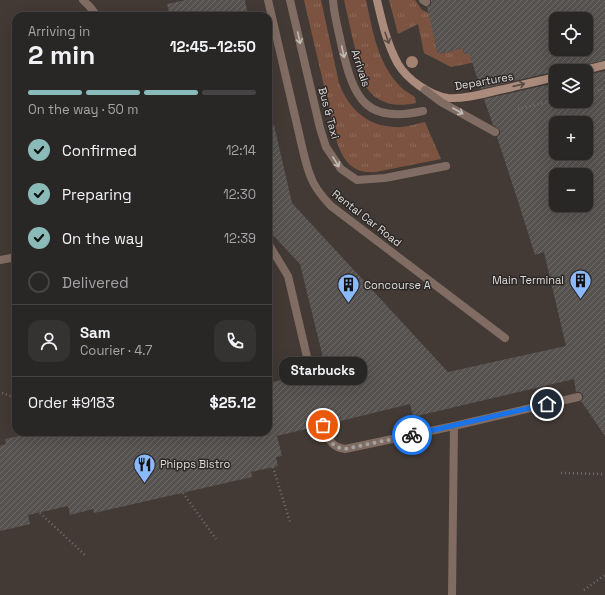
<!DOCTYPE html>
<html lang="en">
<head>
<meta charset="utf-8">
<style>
  :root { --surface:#292626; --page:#353232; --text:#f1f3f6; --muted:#a5a5a7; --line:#454343; --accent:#8bbbb9 }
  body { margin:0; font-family:"Space Grotesk",sans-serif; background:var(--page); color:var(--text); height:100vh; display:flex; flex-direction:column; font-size:15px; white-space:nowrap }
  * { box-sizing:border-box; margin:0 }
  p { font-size:13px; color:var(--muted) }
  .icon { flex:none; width:22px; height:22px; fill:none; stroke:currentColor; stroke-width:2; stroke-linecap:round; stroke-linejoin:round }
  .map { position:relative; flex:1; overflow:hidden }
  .drawer { position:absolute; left:12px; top:12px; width:260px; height:424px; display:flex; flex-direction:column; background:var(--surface); border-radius:12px; box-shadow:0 4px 16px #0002,0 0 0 1px var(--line) }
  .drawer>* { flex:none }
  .fabs { position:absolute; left:549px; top:12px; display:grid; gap:8px }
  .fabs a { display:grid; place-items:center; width:44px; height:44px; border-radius:8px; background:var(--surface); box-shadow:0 4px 16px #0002,0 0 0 1px var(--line); font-size:20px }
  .pin { position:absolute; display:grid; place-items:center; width:34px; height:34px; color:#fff; margin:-17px; border:2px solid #fff; border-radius:50%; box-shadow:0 1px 4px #0007 }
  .courier { position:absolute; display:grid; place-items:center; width:40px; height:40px; margin:-20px; border:3px solid #1a73e8; border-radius:50%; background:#fff; color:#222; box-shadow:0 1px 5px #0007 }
  .bubble { position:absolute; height:28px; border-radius:12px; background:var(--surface); box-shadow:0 4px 16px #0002,0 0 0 1px var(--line); font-size:13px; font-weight:700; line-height:28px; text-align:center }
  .head em { font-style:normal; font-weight:700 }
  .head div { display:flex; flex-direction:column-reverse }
  .head { display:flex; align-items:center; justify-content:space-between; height:68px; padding:0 16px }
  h1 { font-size:26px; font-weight:700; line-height:30px }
  .bar { display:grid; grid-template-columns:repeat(4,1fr); gap:6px 4px; align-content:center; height:48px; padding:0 16px }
  .bar i { height:5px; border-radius:3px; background:var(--line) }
  .bar .selected { background:var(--accent) }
  .bar p { grid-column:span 4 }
  .line { display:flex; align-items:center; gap:10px; padding:0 16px; border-top:1px solid var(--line) }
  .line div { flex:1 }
  .round { display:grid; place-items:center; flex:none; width:42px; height:42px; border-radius:12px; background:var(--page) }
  ol { padding:0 16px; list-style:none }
  li { display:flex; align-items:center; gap:12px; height:44px }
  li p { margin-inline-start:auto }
  li .icon { padding:4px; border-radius:50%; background:var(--accent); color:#111; stroke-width:4 }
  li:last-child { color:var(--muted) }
  li i { width:22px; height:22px; border:2px solid var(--line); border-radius:50% }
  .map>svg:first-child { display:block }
  .built { fill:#433a35; fill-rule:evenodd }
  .grass { fill:url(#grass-tufts) }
  .building { fill:url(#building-hatch); fill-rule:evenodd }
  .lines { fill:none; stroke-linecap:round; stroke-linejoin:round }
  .path { stroke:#716e6d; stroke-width:2.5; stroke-dasharray:1 3; stroke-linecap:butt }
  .service { stroke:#806c62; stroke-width:8 }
  .secondary { stroke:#ab8b7b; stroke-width:8 }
  .service-bridge { stroke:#806c62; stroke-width:8 }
  .tree { fill:#a38271 }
  .oneway { stroke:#c2bbb7 }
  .oneway2 { stroke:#594b45 }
  .done { stroke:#a4a2a0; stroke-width:4; stroke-dasharray:0 7.2 }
  .route { stroke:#1a73e8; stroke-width:5 }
  .labels { text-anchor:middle; stroke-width:3; stroke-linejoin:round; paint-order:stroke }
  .street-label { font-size:11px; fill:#dfdddc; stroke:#2d2928 }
  .poi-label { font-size:11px; fill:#dfdddc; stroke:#2d2928; text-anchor:start }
</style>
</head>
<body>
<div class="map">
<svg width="605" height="595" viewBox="0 0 605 595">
  <defs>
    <pattern id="grass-tufts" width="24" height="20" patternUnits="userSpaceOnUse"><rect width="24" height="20" fill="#7b5340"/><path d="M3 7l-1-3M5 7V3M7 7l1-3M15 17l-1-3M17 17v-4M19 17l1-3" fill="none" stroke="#8d6b5b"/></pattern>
    <pattern id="building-hatch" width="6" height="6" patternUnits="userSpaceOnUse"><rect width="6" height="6" fill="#565250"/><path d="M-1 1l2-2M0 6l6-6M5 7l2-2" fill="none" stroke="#6e6a69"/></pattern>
  </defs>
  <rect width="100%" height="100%" fill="#373332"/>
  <path class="built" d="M0,0H605V595H0ZM16,16H268V432H16ZM556,19H586V49H556ZM556,71H586V101H556ZM556,123H586V153H556ZM556,175H586V205H556Z"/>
  <g class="grass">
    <path d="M304,0H321L339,83C348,108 367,126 394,127C405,128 415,124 425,122L441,159L376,172C354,174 344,163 337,142Z"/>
    <path d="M344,0H366C373,32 378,67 404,90C407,92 411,94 415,97L416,103C393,108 373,103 362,80Z"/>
    <path d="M389,0H415L422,10L429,13L438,54L463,48L464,54L474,52L476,62L451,67L424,53L418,24L398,34Z"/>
  </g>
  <g class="building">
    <path d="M186,0H245L248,16H170L167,4Z"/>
    <path d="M431,0H605V60L580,66L577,67L576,71H556L481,89L469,53L464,54L463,48L438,54L427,7L431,5ZM556,19H586V49L556,55Z"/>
    <path d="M605,71V436L581,401L583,399V395L580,392H576L574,379L413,417L410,404L328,424L326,420H321L318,422V426L277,436L282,456L276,457L278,466L251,472L252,477L94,513L93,509L70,515L68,506L28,515L30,524L0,531V446L6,444L5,439L37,432H268V383L306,375L307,378L313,379L316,376V372L326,370L300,264L268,230V126L274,125L292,203L448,372L566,346L544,252L535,255L518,201L497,137L500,134V130L493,125L484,99L556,83V101H586V75ZM556,123H586V153H556ZM556,175H586V205H556Z"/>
  </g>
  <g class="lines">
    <g class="path">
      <path d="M586,93L605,88"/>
      <path d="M518,109L556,100"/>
      <path d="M2,393L16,398"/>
      <path d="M273,467L290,522"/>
      <path d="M561,473L605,474"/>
      <path d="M183,493L216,539"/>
      <path d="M40,513L86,556"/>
      <path d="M584,590L605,575"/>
    </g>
    <g class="service">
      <path d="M83,0L90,7L97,16"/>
      <path d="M268,0L304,155C310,179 314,188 331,206L505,338"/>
      <path d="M290,0L320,128L326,147L341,169L357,180L385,178L446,166"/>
      <path d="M333,0C334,16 339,32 342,48C354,99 366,124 423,111"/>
      <path d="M423,0L426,2"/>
      <path d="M268,243L288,276L311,374"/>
      <path d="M0,260L16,257"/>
      <path d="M323,425C329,438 330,447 345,449L454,426L578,397"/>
      <path d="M452,595L454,426"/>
    </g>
    <g class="secondary">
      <path d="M377,0C382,22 387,44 398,64C407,79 430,96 448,98C465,99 482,94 499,90C518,86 537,81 556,77"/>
      <path d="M581,71L605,65"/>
    </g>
    <path class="service-bridge" d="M425,90L441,102L495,132"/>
  </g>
  <circle class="tree" cx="412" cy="62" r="6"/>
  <defs><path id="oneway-shaft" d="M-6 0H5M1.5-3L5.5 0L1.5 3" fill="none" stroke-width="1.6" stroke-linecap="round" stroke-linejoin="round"/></defs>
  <g class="oneway">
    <use href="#oneway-shaft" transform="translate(299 38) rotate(77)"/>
    <use href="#oneway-shaft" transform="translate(343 52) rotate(77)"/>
    <use href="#oneway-shaft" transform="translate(458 111) rotate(30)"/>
    <use href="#oneway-shaft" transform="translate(336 162) rotate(58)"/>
  </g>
  <g class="oneway2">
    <use href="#oneway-shaft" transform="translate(387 38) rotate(71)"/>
    <use href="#oneway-shaft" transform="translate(519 85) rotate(-13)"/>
  </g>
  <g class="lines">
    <path class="done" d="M323,425C329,438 330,447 345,449L412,435"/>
    <path class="route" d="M412,435L547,404"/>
  </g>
  <defs>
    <symbol id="building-pin" viewBox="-11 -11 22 30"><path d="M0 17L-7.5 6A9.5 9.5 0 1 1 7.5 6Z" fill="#8bbafc" stroke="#2d2928"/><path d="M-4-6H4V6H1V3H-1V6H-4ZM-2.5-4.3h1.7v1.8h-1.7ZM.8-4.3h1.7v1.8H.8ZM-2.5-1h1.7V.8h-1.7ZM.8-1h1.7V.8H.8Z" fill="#111"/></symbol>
    <symbol id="restaurant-pin" viewBox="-11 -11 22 30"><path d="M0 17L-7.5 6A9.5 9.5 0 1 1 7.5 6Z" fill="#8bbafc" stroke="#2d2928"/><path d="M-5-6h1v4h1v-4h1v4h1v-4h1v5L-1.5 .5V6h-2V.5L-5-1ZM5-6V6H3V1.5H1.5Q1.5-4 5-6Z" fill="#111"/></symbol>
  </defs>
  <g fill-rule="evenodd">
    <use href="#building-pin" x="568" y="268" width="25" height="34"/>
    <use href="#building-pin" x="336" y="272" width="25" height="34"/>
    <use href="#restaurant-pin" x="132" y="452" width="25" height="34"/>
  </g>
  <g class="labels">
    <g class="street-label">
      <text transform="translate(361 68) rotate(72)" y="4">Arrivals</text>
      <text transform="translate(484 81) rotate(-10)" y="4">Departures</text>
      <text transform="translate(329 113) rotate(75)" y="4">Bus &amp; Taxi</text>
      <text transform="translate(367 218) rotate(38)" y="4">Rental Car Road</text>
    </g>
    <g class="poi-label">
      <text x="564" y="284" text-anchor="end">Main Terminal</text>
      <text x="364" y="289">Concourse A</text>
      <text x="160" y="468">Phipps Bistro</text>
    </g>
  </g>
</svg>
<div class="fabs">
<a><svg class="icon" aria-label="locate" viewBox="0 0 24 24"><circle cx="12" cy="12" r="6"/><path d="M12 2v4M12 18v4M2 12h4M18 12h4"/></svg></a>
<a><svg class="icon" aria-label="layers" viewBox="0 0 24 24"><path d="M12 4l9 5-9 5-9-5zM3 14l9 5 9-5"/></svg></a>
<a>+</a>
<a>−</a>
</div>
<div class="pin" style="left:323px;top:425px;background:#ea580c"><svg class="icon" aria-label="bag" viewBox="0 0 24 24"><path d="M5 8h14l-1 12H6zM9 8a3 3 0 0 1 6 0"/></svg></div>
<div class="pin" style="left:547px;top:404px;background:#1f2937"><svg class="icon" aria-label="home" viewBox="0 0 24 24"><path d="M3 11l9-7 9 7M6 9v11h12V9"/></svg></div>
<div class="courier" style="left:412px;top:435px"><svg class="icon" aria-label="bike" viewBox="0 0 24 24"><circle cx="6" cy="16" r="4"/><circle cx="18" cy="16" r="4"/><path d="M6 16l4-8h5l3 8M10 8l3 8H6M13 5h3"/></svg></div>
<div class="bubble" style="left:279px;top:357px;width:88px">Starbucks</div>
<section class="drawer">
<div class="head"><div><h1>2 min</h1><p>Arriving in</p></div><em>12:45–12:50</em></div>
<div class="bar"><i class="selected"></i><i class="selected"></i><i class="selected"></i><i></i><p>On the way · 50 m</p></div>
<ol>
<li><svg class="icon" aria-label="check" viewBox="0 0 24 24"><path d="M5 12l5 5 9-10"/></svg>Confirmed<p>12:14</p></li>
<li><svg class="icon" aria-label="check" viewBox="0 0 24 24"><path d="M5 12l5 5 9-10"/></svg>Preparing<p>12:30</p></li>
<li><svg class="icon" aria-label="check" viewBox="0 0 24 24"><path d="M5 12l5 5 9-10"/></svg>On the way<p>12:39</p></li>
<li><i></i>Delivered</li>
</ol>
<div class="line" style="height:72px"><a class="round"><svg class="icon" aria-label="person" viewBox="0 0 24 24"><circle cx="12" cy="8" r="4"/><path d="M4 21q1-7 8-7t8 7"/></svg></a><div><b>Sam</b><p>Courier · 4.7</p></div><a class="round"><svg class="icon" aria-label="phone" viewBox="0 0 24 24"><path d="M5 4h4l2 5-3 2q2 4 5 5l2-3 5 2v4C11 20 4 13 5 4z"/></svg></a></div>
<div class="line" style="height:52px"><div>Order #9183</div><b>$25.12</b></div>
</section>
</div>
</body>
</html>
